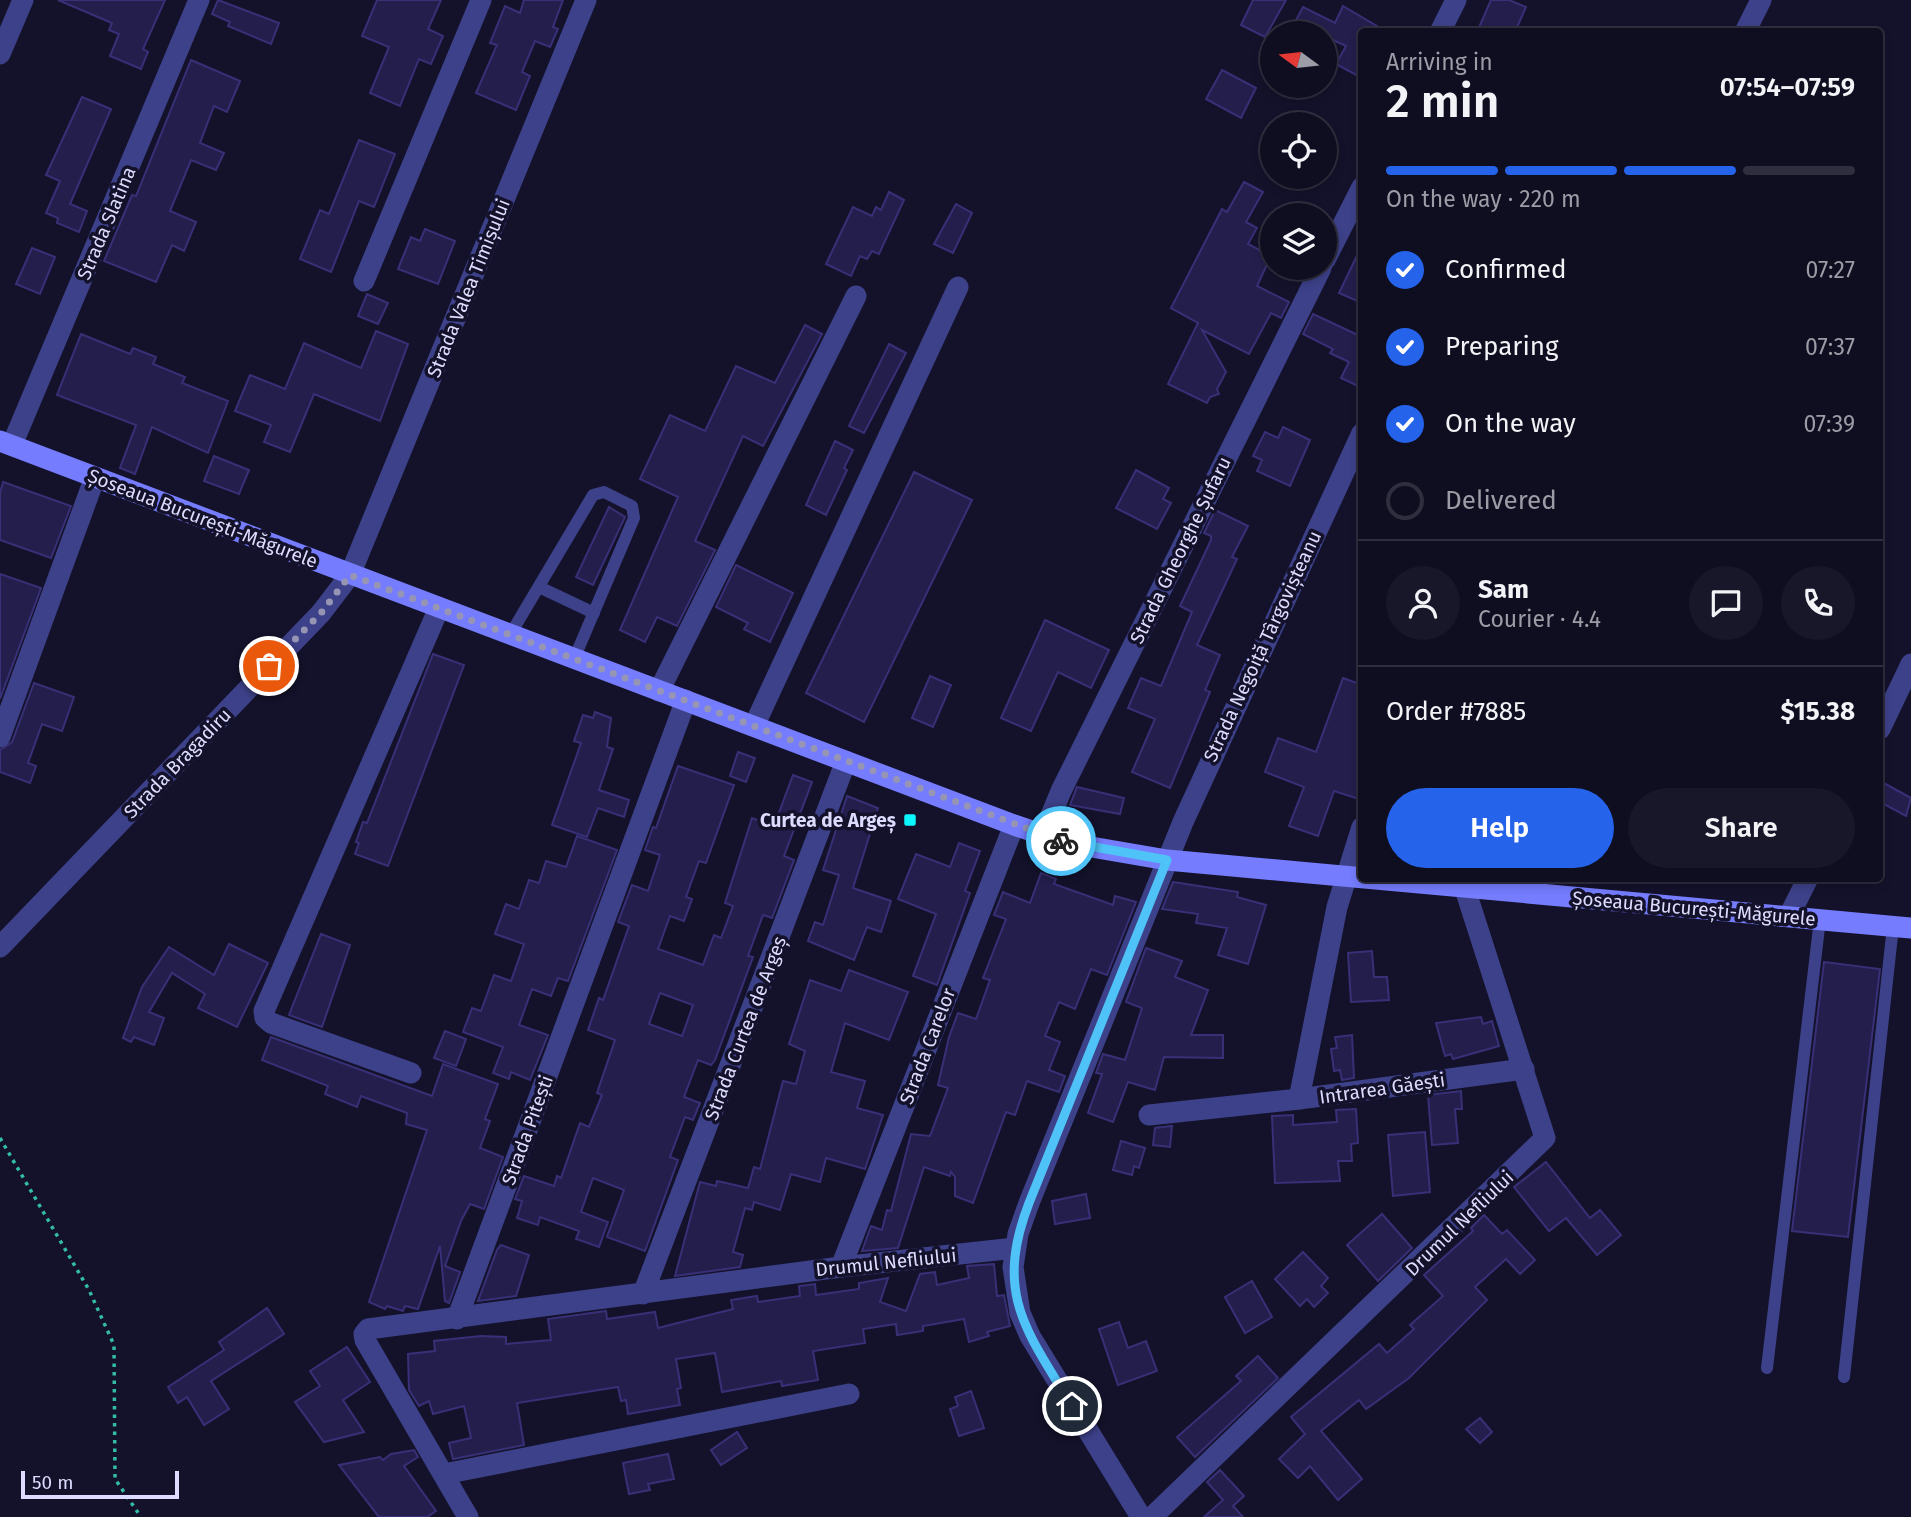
<!DOCTYPE html>
<html lang="en">
<head>
<meta charset="utf-8">
<style>
  :root { --surface:#0f0e20; --page:#181729; --text:#f1f3f6; --muted:#9b9ca5; --line:#2f2e3e; --accent:#2563eb }
  body { margin:0; font-family:"Fira Sans",sans-serif; background:var(--page); color:var(--text); height:100vh; display:flex; flex-direction:column; font-size:26px; white-space:nowrap }
  * { box-sizing:border-box; margin:0 }
  p { font-size:23px; color:var(--muted) }
  .icon { flex:none; width:38px; height:38px; fill:none; stroke:currentColor; stroke-width:2; stroke-linecap:round; stroke-linejoin:round }
  .map { position:relative; flex:1; overflow:hidden }
  .drawer { position:absolute; left:1358px; top:28px; width:525px; height:854px; display:flex; flex-direction:column; background:var(--surface); border-radius:7px; box-shadow:0 4px 10px #0003,0 0 0 2px var(--line) }
  .drawer>* { flex:none }
  .needle { width:46px; rotate:285deg }
  .fabs { position:absolute; left:1260px; top:21px; display:grid; gap:14px }
  .fabs a { display:grid; place-items:center; width:77px; height:77px; border-radius:50%; background:var(--surface); box-shadow:0 4px 10px #0003,0 0 0 2px var(--line); font-size:35px }
  .scale { position:absolute; left:21px; bottom:18px; width:158px; box-sizing:border-box; padding-left:7px; border:4px solid #dddcfe; border-top:0; font-size:19px; line-height:24px; white-space:nowrap; color:#dddcfe; -webkit-text-stroke:5px #14122b; paint-order:stroke }
  .pin { position:absolute; display:grid; place-items:center; width:60px; height:60px; color:#fff; margin:-30px; border:4px solid #fff; border-radius:50%; box-shadow:0 2px 7px #0007 }
  .courier { position:absolute; display:grid; place-items:center; width:70px; height:70px; margin:-35px; border:5px solid #4fc3f7; border-radius:50%; background:#fff; color:#222; box-shadow:0 2px 9px #0007 }
  .overview em { font-style:normal; font-weight:600 }
  .overview div { display:flex; flex-direction:column-reverse }
  .overview { display:flex; align-items:center; justify-content:space-between; height:119px; padding:0 28px }
  h1 { font-size:46px; font-weight:600; line-height:52px }
  .bar { display:grid; grid-template-columns:repeat(4,1fr); gap:10px 7px; align-content:center; height:84px; padding:0 28px }
  .bar i { height:9px; border-radius:5px; background:var(--line) }
  .bar .current { background:var(--accent) }
  .bar p { grid-column:span 4 }
  .line { display:flex; align-items:center; gap:18px; padding:0 28px; border-top:2px solid var(--line) }
  .line div { flex:1 }
  .round { display:grid; place-items:center; flex:none; width:74px; height:74px; border-radius:37px; background:var(--page) }
  ol { padding:0 28px; list-style:none }
  li { display:flex; align-items:center; gap:21px; height:77px }
  li p { margin-inline-start:auto }
  li .icon { padding:7px; border-radius:50%; background:var(--accent); color:#fff; stroke-width:4 }
  li:last-child { color:var(--muted) }
  li i { width:38px; height:38px; border:4px solid var(--line); border-radius:50% }
  .button { display:flex; gap:14px; margin-top:auto; padding:14px 28px }
  .button a { flex:1; height:80px; border-radius:42px; background:var(--accent); color:#fff; font-size:28px; font-weight:600; line-height:80px; text-align:center }
  .button a+a { background:var(--page); color:var(--text) }
  .map>svg:first-child { display:block }
  .building { fill:#231e4c; stroke:#383077; stroke-width:2; fill-rule:evenodd }
  .lines { fill:none; stroke-linecap:round; stroke-linejoin:round }
  .path { stroke:#33bca8; stroke-width:3.5; stroke-dasharray:3.5 5; stroke-linecap:butt }
  .lane { stroke:#3d4189; stroke-width:12 }
  .street { stroke:#3d4189; stroke-width:21 }
  .secondary { stroke:#757cfd; stroke-width:21 }
  .done { stroke:#9795b4; stroke-width:7; stroke-dasharray:0 12.6 }
  .route { stroke:#4fc3f7; stroke-width:9 }
  .poi-dot { fill:#0bf7fb; stroke:#14122b; stroke-width:2.5 }
  .labels { text-anchor:middle; stroke-width:7; stroke-linejoin:round; paint-order:stroke }
  .street-label { font-size:19px; fill:#dddcfe; stroke:#14122b }
  .poi-label { font-size:19px; font-weight:bold; fill:#dddcfe; stroke:#14122b; text-anchor:end }
</style>
</head>
<body>
<div class="map">
<svg width="1911" height="1517" viewBox="0 0 1911 1517">
  <rect width="100%" height="100%" fill="#14122b"/>
  <g class="building">
    <path d="M58,0H165L143,49L148,52L141,69L110,56L119,34L109,30L112,23Z"/>
    <path d="M218,0L279,23L271,44L228,26L230,22L212,14Z"/>
    <path d="M377,0H441L428,29L443,36L431,64L419,59L400,106L370,93L389,47L362,36Z"/>
    <path d="M524,0H563L553,27L558,29L550,47L535,41L522,72L530,76L516,110L476,93L497,45L490,43L505,6L520,13Z"/>
    <path d="M1253,0H1286L1265,37L1241,25Z"/>
    <path d="M1491,0H1509L1526,7L1515,32H1477Z"/>
    <path d="M1343,6L1387,32H1362V78L1336,64L1346,46L1295,22L1303,7L1335,23Z"/>
    <path d="M191,60L240,81L227,112L214,106L200,143L224,153L216,170L191,160L170,211L196,222L184,251L172,245L156,282L104,261L132,195L136,196Z"/>
    <path d="M1222,70L1256,88L1241,118L1206,99Z"/>
    <path d="M82,97L111,109L70,204L87,211L79,232L57,223L58,218L46,213L60,181L46,175Z"/>
    <path d="M359,140L395,154L374,207L359,201L331,272L300,259L320,210L329,214Z"/>
    <path d="M1244,182L1263,192L1246,222L1257,228L1248,244L1271,256L1257,286L1289,302L1281,318L1271,313L1249,354L1202,330L1226,372L1217,389L1219,394L1210,397L1207,403L1168,384L1198,323L1171,308L1222,209L1227,212Z"/>
    <path d="M889,192L904,200L879,254L872,251L867,259L860,256L851,276L826,264L853,207L872,216L876,207L881,210Z"/>
    <path d="M956,204L972,213L953,253L934,244Z"/>
    <path d="M425,229L455,241L438,284L398,269L411,237L420,241Z"/>
    <path d="M1362,245V303L1339,293Z"/>
    <path d="M32,248L55,257L40,294L16,284Z"/>
    <path d="M367,294L388,303L378,324L358,316Z"/>
    <path d="M1313,314L1362,337V388L1341,378L1349,362L1330,353L1333,349L1303,334Z"/>
    <path d="M805,325L822,334L763,446L743,436L695,541L715,550L677,626L657,617L645,642L620,630L678,497L640,479L670,415L705,431L736,366L775,383Z"/>
    <path d="M376,331L408,344L380,421L314,394L290,452L264,442L271,425L235,411L250,375L285,389L304,343L361,368Z"/>
    <path d="M81,334L130,354L133,348L156,357L153,364L185,377L182,383L228,401L208,453L152,427L135,474L120,468L136,425L57,395Z"/>
    <path d="M889,344L906,353L864,433L849,426Z"/>
    <path d="M1283,427L1310,440L1290,486L1257,471L1262,460L1253,456L1265,432L1278,438Z"/>
    <path d="M835,441L853,450L844,468L847,470L826,515L806,505Z"/>
    <path d="M214,456L249,470L239,494L204,481Z"/>
    <path d="M1136,470L1169,488L1163,499L1171,503L1157,529L1116,508Z"/>
    <path d="M914,472L972,500L864,722L806,693Z"/>
    <path d="M3,482L71,506L51,558L0,540V493Z"/>
    <path d="M609,507L625,517L593,585L576,577Z"/>
    <path d="M1215,510L1248,526L1232,557L1237,559L1197,645L1220,655L1205,690L1210,692L1170,788L1132,772L1155,719L1128,708L1141,678L1161,686L1192,612L1180,606L1211,540V536L1204,533Z"/>
    <path d="M736,565L793,593L770,642L744,629L748,623L716,607Z"/>
    <path d="M0,574L41,588L0,699Z"/>
    <path d="M1045,620L1109,650L1091,688L1058,672L1031,731L1001,718Z"/>
    <path d="M433,654L464,665L388,866L355,854L359,843L356,842L363,822L367,823Z"/>
    <path d="M930,676L951,685L933,727L912,718Z"/>
    <path d="M1343,678L1362,685V800L1334,791L1318,836L1289,826L1304,787L1265,772L1278,738L1316,752Z"/>
    <path d="M34,683L74,697L62,731L42,724L28,763L36,766L30,783L0,772V750L12,742Z"/>
    <path d="M595,712L611,718L607,747L613,749L599,790L629,800L624,817L598,808L587,837L552,825L581,743L574,741L583,715L593,718Z"/>
    <path d="M738,752L755,758L746,782L730,776Z"/>
    <path d="M678,766L734,785L706,863L699,861L686,897L692,899L684,921L670,916L658,949L703,965L714,935L721,938L733,906L725,903L752,818L774,826L793,775L812,782L784,856L794,860L772,918L763,915L748,956L753,957L715,1060L711,1065L698,1060L684,1097L700,1103L693,1120L685,1117L670,1157L678,1160L645,1251L607,1237L624,1190L593,1178L581,1212L608,1222L599,1247L576,1239L579,1231L540,1217L538,1225L517,1218L522,1201L515,1199L524,1176L554,1186L557,1176L561,1178L580,1123L589,1127L602,1095L597,1093L615,1040L588,1030L599,998L603,1000L629,926L618,922L632,885L648,891L660,855L645,850L653,827L656,828ZM660,993L693,1005L682,1036L649,1024Z"/>
    <path d="M1880,781L1911,798L1906,816L1880,802Z"/>
    <path d="M1077,787L1124,798L1120,814L1070,805Z"/>
    <path d="M847,796L878,808L853,888L891,901L881,932L867,927L854,960L808,941L815,922L823,925L839,875L823,870Z"/>
    <path d="M577,836L617,850L568,981L558,978L551,996L532,989L519,1025L548,1035L530,1080L511,1072L509,1079L493,1073L503,1047L463,1032L472,1008L481,1011L494,975L511,981L524,944L495,934L506,904L519,909L529,880L539,883L546,861L566,867Z"/>
    <path d="M959,843L980,851L965,891L970,893L937,985L913,976L936,914L898,899L916,854L950,867Z"/>
    <path d="M1041,873L1056,879L1054,884L1113,905L1115,896L1136,902L1107,975L1091,969L1075,1009L1059,1002L1045,1036L1060,1042L1049,1070L1065,1076L1059,1092L1027,1081L1015,1115L1006,1112L973,1203L955,1196V1177L951,1172L950,1176L924,1167L898,1248L862,1251L871,1226L882,1230L887,1210L891,1211L911,1134L930,1136L948,1088L938,1085L949,1037L958,1013L976,1019L990,980L983,978L1006,919L994,915L1003,892L1030,903Z"/>
    <path d="M1173,882L1238,892L1237,897L1266,905L1248,964L1218,955L1227,928L1196,923L1198,914L1162,909Z"/>
    <path d="M321,934L350,945L322,1027L289,1015Z"/>
    <path d="M229,944L268,963L237,1027L198,1008L205,994L172,973L149,1012L164,1018L154,1045L134,1037L131,1042L123,1038L142,987L169,947L214,975Z"/>
    <path d="M1146,948L1182,961L1175,977L1208,990L1191,1035H1223V1058L1164,1057L1155,1090L1128,1082L1113,1122L1088,1113L1102,1074L1096,1073L1103,1054L1125,1060L1142,1008L1126,1002Z"/>
    <path d="M1372,951L1374,977H1387L1389,1000L1351,1002L1348,953Z"/>
    <path d="M1824,962L1880,969L1848,1237L1792,1231Z"/>
    <path d="M849,970L908,992L889,1040L845,1023L831,1072L865,1081L857,1108L883,1115L865,1169L826,1158L820,1182L791,1174L780,1210L754,1202L752,1210L745,1208L733,1252L743,1255L740,1267L675,1276L700,1182L716,1186L717,1181L748,1188L754,1167L760,1169L783,1081L796,1084L805,1051L789,1044L810,980L841,991Z"/>
    <path d="M1481,1017L1483,1024L1492,1021L1499,1046L1453,1059L1451,1054L1445,1056L1436,1023Z"/>
    <path d="M445,1031L466,1039L456,1066L434,1058Z"/>
    <path d="M1352,1035L1354,1078L1342,1080L1340,1070L1334,1071L1331,1049L1337,1048L1335,1037Z"/>
    <path d="M271,1037L432,1096L443,1064L498,1084L485,1119L490,1121L480,1148L503,1157L484,1209L470,1204L461,1221L445,1266L460,1272L449,1303L445,1301L440,1246L418,1309L405,1306L403,1311L387,1306L385,1309L369,1302L427,1130L406,1124L407,1113L361,1096L357,1107L325,1094L328,1086L262,1060Z"/>
    <path d="M1461,1091L1462,1109H1455L1458,1143L1432,1145L1428,1095Z"/>
    <path d="M1356,1109L1358,1143L1351,1144L1352,1161H1338L1340,1181L1275,1183L1272,1116L1293,1115V1125L1337,1122L1336,1110Z"/>
    <path d="M1172,1126L1170,1147L1153,1145L1155,1128Z"/>
    <path d="M1425,1132L1430,1192L1393,1196L1388,1135Z"/>
    <path d="M1121,1141L1145,1148L1139,1168L1134,1166L1132,1175L1113,1170Z"/>
    <path d="M1546,1162L1590,1218L1600,1210L1621,1235L1597,1255L1566,1218L1549,1231L1514,1187Z"/>
    <path d="M1086,1194L1090,1218L1055,1224L1052,1201Z"/>
    <path d="M1382,1214L1412,1248L1378,1281L1347,1245Z"/>
    <path d="M1484,1215L1502,1234L1507,1230L1535,1260L1520,1274L1506,1259L1475,1287L1487,1300L1409,1378L1366,1409L1359,1400L1321,1431L1362,1479L1338,1500L1310,1466L1298,1478L1279,1459L1305,1434L1291,1417L1379,1344L1387,1353L1414,1329L1410,1325L1443,1296L1424,1275L1473,1231L1471,1228Z"/>
    <path d="M501,1245L529,1255L516,1296L478,1301L497,1250Z"/>
    <path d="M1303,1252L1328,1278L1321,1286L1328,1293L1314,1307L1307,1299L1300,1306L1275,1279Z"/>
    <path d="M994,1264L997,1296L1004,1295L1010,1326L987,1332L989,1336L969,1342L964,1319L923,1326V1331L897,1335L896,1324L863,1329L865,1343L813,1351L818,1380L782,1386L781,1381L722,1392L715,1353L676,1359L681,1388L677,1389L680,1405L628,1414L626,1400L621,1401L618,1387L517,1403L524,1445L453,1459L449,1443L471,1438L464,1406L433,1414L429,1401L419,1406L409,1390L408,1354L435,1351L434,1341L481,1336L506,1337V1344L551,1340L548,1319L606,1311L607,1319L655,1312L658,1328L733,1309L731,1300L757,1296L758,1302L800,1296L799,1286L815,1284L816,1295L859,1289V1283L888,1278L880,1302L906,1311L920,1274L935,1272L937,1285L969,1278L967,1266Z"/>
    <path d="M1252,1281L1272,1317L1245,1333L1225,1297Z"/>
    <path d="M267,1308L284,1334L211,1381L229,1409L204,1425L187,1397L178,1403L168,1387L224,1350L219,1342Z"/>
    <path d="M1119,1322L1128,1348L1146,1341L1157,1371L1118,1385L1099,1329Z"/>
    <path d="M347,1347L370,1382L343,1400L364,1432L324,1442L295,1402L320,1386L310,1371Z"/>
    <path d="M1258,1356L1278,1378L1195,1457L1177,1437L1241,1381L1236,1376Z"/>
    <path d="M971,1391L984,1428L959,1436L950,1409L958,1406L955,1397Z"/>
    <path d="M1480,1418L1492,1432L1480,1443L1466,1429Z"/>
    <path d="M737,1432L747,1448L721,1465L711,1450Z"/>
    <path d="M414,1450L418,1457L404,1466L436,1511L427,1517H379L339,1465L380,1457L383,1460L391,1454Z"/>
    <path d="M668,1454L674,1479L648,1484L650,1490L629,1494L623,1463Z"/>
    <path d="M1220,1470L1244,1496L1233,1506L1243,1517H1204L1223,1500L1207,1482Z"/>
  </g>
  <g class="lines">
    <path class="path" d="M0,1138L89,1290L114,1345L115,1479L141,1517"/>
    <g class="lane">
      <path d="M539,587L594,613"/>
      <path d="M510,635L593,495L604,492L632,506L634,518L574,659"/>
      <path d="M1767,1368L1820,919"/>
      <path d="M1844,1377L1893,926"/>
    </g>
    <g class="street">
      <path d="M1440,32L1456,0"/>
      <path d="M1745,32L1761,0"/>
      <path d="M0,54L23,0"/>
      <path d="M1325,260L1362,187"/>
      <path d="M364,281L481,0"/>
      <path d="M12,445L199,0"/>
      <path d="M659,691L856,296"/>
      <path d="M754,726L958,287"/>
      <path d="M1880,729L1911,664"/>
      <path d="M0,737L95,477"/>
      <path d="M1043,835L1061,791L1321,268"/>
      <path d="M1789,916L1808,878"/>
      <path d="M0,947L321,613L350,575L586,0"/>
      <path d="M411,1073L271,1023L265,1018L264,1011L439,608"/>
      <path d="M1299,1099L1337,907L1362,827"/>
      <path d="M1149,1115L1299,1099L1524,1069"/>
      <path d="M841,1267L1014,825"/>
      <path d="M643,1294L846,761"/>
      <path d="M457,1319L686,700"/>
      <path d="M444,1474L849,1394"/>
      <path d="M468,1517L365,1340L364,1334L368,1329L841,1267L1015,1248"/>
      <path d="M1141,1517L1030,1336L1020,1313L1013,1267L1018,1234L1029,1203L1183,822L1362,433"/>
      <path d="M1152,1517L1545,1138L1465,889"/>
    </g>
    <path class="secondary" d="M0,441L1014,825L1068,843L1167,860L1911,928"/>
  </g>
  <g class="lines">
    <path class="done" d="M269,666L321,613L350,575L1061,841"/>
    <path class="route" d="M1061,841L1167,860L1029,1203C994,1294 1026,1330 1072,1406"/>
  </g>
  <rect class="poi-dot" x="903" y="813" width="14" height="14" rx="3.5"/>
  <g class="labels">
    <g class="street-label">
      <text transform="translate(106 223) rotate(-67)" y="7">Strada Slatina</text>
      <text transform="translate(468 288) rotate(-68)" y="7">Strada Valea Timișului</text>
      <text transform="translate(203 518) rotate(21)" y="7">Șoseaua București-Măgurele</text>
      <text transform="translate(1180 550) rotate(-64)" y="7">Strada Gheorghe Șufaru</text>
      <text transform="translate(1262 646) rotate(-65)" y="7">Strada Negoiță Târgovișteanu</text>
      <text transform="translate(177 763) rotate(-46)" y="7">Strada Bragadiru</text>
      <text transform="translate(1694 908) rotate(5)" y="7">Șoseaua București-Măgurele</text>
      <text transform="translate(745 1028) rotate(-69)" y="7">Strada Curtea de Argeș</text>
      <text transform="translate(927 1046) rotate(-69)" y="7">Strada Carelor</text>
      <text transform="translate(1382 1088) rotate(-8)" y="7">Intrarea Găești</text>
      <text transform="translate(527 1130) rotate(-70)" y="7">Strada Pitești</text>
      <text transform="translate(1459 1223) rotate(-44)" y="7">Drumul Nefliului</text>
      <text transform="translate(886 1262) rotate(-6)" y="7">Drumul Nefliului</text>
    </g>
    <g class="poi-label">
      <text x="896" y="827">Curtea de Argeș</text>
    </g>
  </g>
</svg>
<div class="fabs">
<a><svg class="needle" viewBox="-14 -14 28 28"><path d="M0-13l5 13h-10z" fill="#e53935"/><path d="M0 13l5-13h-10z" fill="#9b9ca5"/></svg></a>
<a><svg class="icon" aria-label="locate" viewBox="0 0 24 24"><circle cx="12" cy="12" r="6"/><path d="M12 2v4M12 18v4M2 12h4M18 12h4"/></svg></a>
<a><svg class="icon" aria-label="layers" viewBox="0 0 24 24"><path d="M12 4l9 5-9 5-9-5zM3 14l9 5 9-5"/></svg></a>
</div>
<div class="scale">50 m</div>
<div class="pin" style="left:269px;top:666px;background:#ea580c"><svg class="icon" aria-label="bag" viewBox="0 0 24 24"><path d="M5 8h14l-1 12H6zM9 8a3 3 0 0 1 6 0"/></svg></div>
<div class="pin" style="left:1072px;top:1406px;background:#1f2937"><svg class="icon" aria-label="home" viewBox="0 0 24 24"><path d="M3 11l9-7 9 7M6 9v11h12V9"/></svg></div>
<div class="courier" style="left:1061px;top:841px"><svg class="icon" aria-label="bike" viewBox="0 0 24 24"><circle cx="6" cy="16" r="4"/><circle cx="18" cy="16" r="4"/><path d="M6 16l4-8h5l3 8M10 8l3 8H6M13 5h3"/></svg></div>
<section class="drawer">
<div class="overview"><div><h1>2 min</h1><p>Arriving in</p></div><em>07:54–07:59</em></div>
<div class="bar"><i class="current"></i><i class="current"></i><i class="current"></i><i></i><p>On the way · 220 m</p></div>
<ol>
<li><svg class="icon" aria-label="check" viewBox="0 0 24 24"><path d="M5 12l5 5 9-10"/></svg>Confirmed<p>07:27</p></li>
<li><svg class="icon" aria-label="check" viewBox="0 0 24 24"><path d="M5 12l5 5 9-10"/></svg>Preparing<p>07:37</p></li>
<li><svg class="icon" aria-label="check" viewBox="0 0 24 24"><path d="M5 12l5 5 9-10"/></svg>On the way<p>07:39</p></li>
<li><i></i>Delivered</li>
</ol>
<div class="line" style="height:126px"><a class="round"><svg class="icon" aria-label="person" viewBox="0 0 24 24"><circle cx="12" cy="8" r="4"/><path d="M4 21q1-7 8-7t8 7"/></svg></a><div><b>Sam</b><p>Courier · 4.4</p></div><a class="round"><svg class="icon" aria-label="chat" viewBox="0 0 24 24"><path d="M4 5h16v11H9l-5 4z"/></svg></a><a class="round"><svg class="icon" aria-label="phone" viewBox="0 0 24 24"><path d="M5 4h4l2 5-3 2q2 4 5 5l2-3 5 2v4C11 20 4 13 5 4z"/></svg></a></div>
<div class="line" style="height:91px"><div>Order #7885</div><b>$15.38</b></div>
<div class="button"><a>Help</a><a>Share</a></div>
</section>
</div>
</body>
</html>
